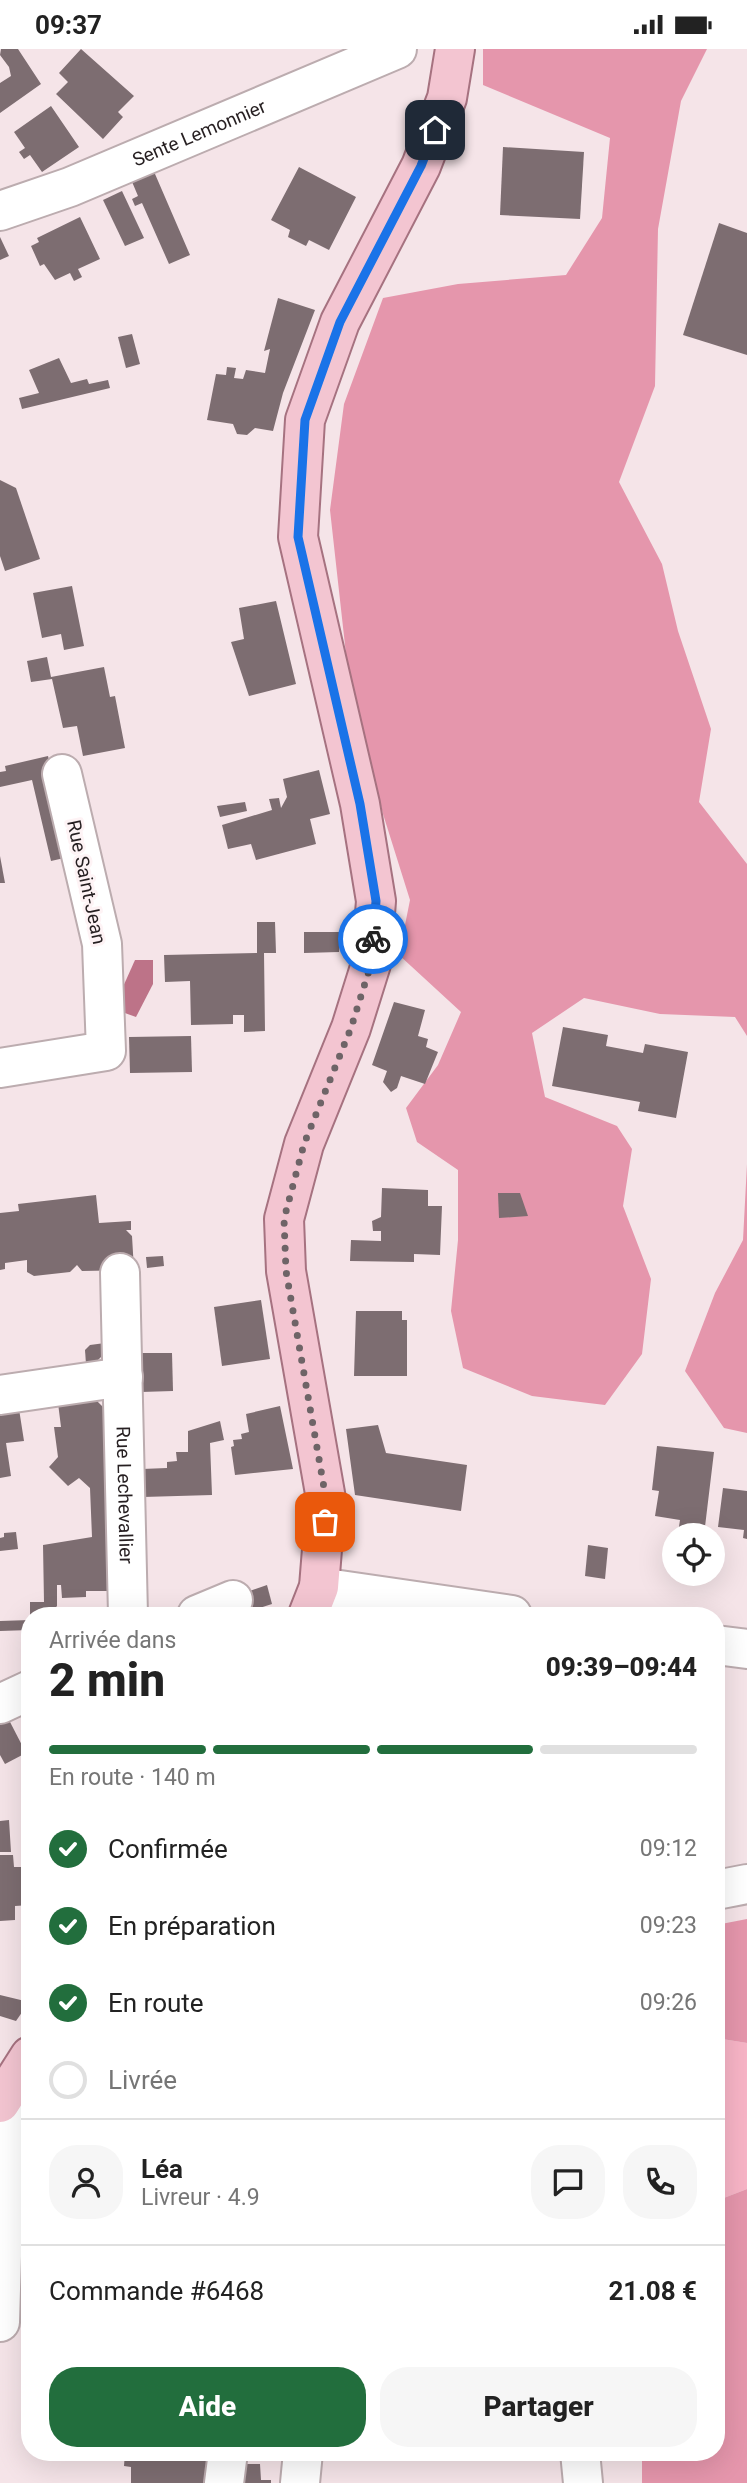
<!DOCTYPE html>
<html lang="fr">
<head>
<meta charset="utf-8">
<style>
  :root { --surface:#fff; --page:#f6f6f6; --text:#222; --muted:#767676; --line:#e0e0e0; --accent:#226e3d }
  body { margin:0; font-family:Roboto,sans-serif; background:var(--page); color:var(--text); height:100vh; display:flex; flex-direction:column; font-size:26px; white-space:nowrap }
  * { box-sizing:border-box; margin:0 }
  p { font-size:23px; color:var(--muted) }
  .icon { flex:none; width:38px; height:38px; fill:none; stroke:currentColor; stroke-width:2; stroke-linecap:round; stroke-linejoin:round }
  .map { position:relative; flex:1; overflow:hidden }
  .details { position:absolute; left:21px; top:1558px; width:704px; height:854px; display:flex; flex-direction:column; background:var(--surface); border-radius:28px; box-shadow:0 7px 28px #0002 }
  .details>* { flex:none }
  .fabs { position:absolute; left:662px; top:1474px; display:grid; gap:14px }
  .fabs a { display:grid; place-items:center; width:63px; height:63px; border-radius:50%; background:var(--surface); box-shadow:0 7px 28px #0002; font-size:35px }
  .pin { position:absolute; display:grid; place-items:center; width:60px; height:60px; color:#fff; margin:-30px; border-radius:14px; box-shadow:0 4px 10px #0006 }
  .courier { position:absolute; display:grid; place-items:center; width:70px; height:70px; margin:-35px; border:5px solid #1a73e8; border-radius:50%; background:#fff; color:#222; box-shadow:0 2px 9px #0007 }
  .overview em { font-style:normal; font-weight:800 }
  .overview div { display:flex; flex-direction:column-reverse }
  .overview { display:flex; align-items:center; justify-content:space-between; height:119px; padding:0 28px }
  h1 { font-size:46px; font-weight:800; line-height:52px }
  .bar { display:grid; grid-template-columns:repeat(4,1fr); gap:10px 7px; align-content:center; height:84px; padding:0 28px }
  .bar i { height:9px; border-radius:5px; background:var(--line) }
  .bar .on { background:var(--accent) }
  .bar p { grid-column:span 4 }
  .line { display:flex; align-items:center; gap:18px; padding:0 28px; border-top:2px solid var(--line) }
  .line div { flex:1 }
  .round { display:grid; place-items:center; flex:none; width:74px; height:74px; border-radius:28px; background:var(--page) }
  ol { padding:0 28px; list-style:none }
  li { display:flex; align-items:center; gap:21px; height:77px }
  li p { margin-inline-start:auto }
  li .icon { padding:7px; border-radius:50%; background:var(--accent); color:#fff; stroke-width:4 }
  li:last-child { color:var(--muted) }
  li i { width:38px; height:38px; border:4px solid var(--line); border-radius:50% }
  .cta { display:flex; gap:14px; margin-top:auto; padding:14px 28px }
  .cta a { flex:1; height:80px; border-radius:28px; background:var(--accent); color:#fff; font-size:28px; font-weight:800; line-height:80px; text-align:center }
  .cta a+a { background:var(--page); color:var(--text) }
  .status { display:flex; justify-content:space-between; align-items:center; height:49px; padding:0 35px; background:var(--surface); direction:ltr }
  .status svg { height:19px; fill:currentColor }
  .map>svg:first-child { display:block }
  .green { fill:#f7b4c6 }
  .forest { fill:#e596ac }
  .water { fill:#bd7388 }
  .building { fill:#7d6d71 }
  .lines { fill:none; stroke-linecap:round; stroke-linejoin:round }
  .minor-casing { stroke:#bcacaf; stroke-width:42 }
  .major-casing { stroke:#a67280; stroke-width:42 }
  .minor { stroke:#fff; stroke-width:38 }
  .major { stroke:#f3c5d1; stroke-width:38 }
  .done { stroke:#6e6467; stroke-width:7; stroke-dasharray:0 12.6 }
  .route { stroke:#1a73e8; stroke-width:9 }
  .labels { text-anchor:middle; stroke-width:6; stroke-linejoin:round; paint-order:stroke }
  .street-label { font-size:19px; fill:#261f21; stroke:#fef3f5 }
</style>
</head>
<body>
<div class="status"><b>09:37</b><svg viewBox="0 0 49 12"><path d="M0 12V9h3v3zM5 12V6h3v6zM10 12V3h3v9zM15 12V0h3v12zM26 1h20v11H26zM47 4h2v5h-2z"/></svg></div>
<div class="map">
<svg width="747" height="2434" viewBox="0 0 747 2434">
  <rect width="100%" height="100%" fill="#f5e4e8"/>
  <path class="green" d="M716,1989L747,1994V2140L716,2152Z"/>
  <g class="forest">
    <path d="M483,0H707L681,52L658,180L655,337L619,433L662,515L678,582L711,680L699,753L747,815V987L735,968L660,965L584,949L532,984L545,1048L617,1077L632,1100L623,1157L651,1230L642,1305L605,1356L532,1347L463,1319L451,1262L458,1191V1121L417,1093L406,1059L438,1016L461,963L399,906L410,851L383,765L348,623L330,461L344,355L383,249L458,235L566,226L602,169L610,89L483,36Z"/>
    <path d="M747,1115V1384L724,1379L685,1322L715,1244L743,1191Z"/>
    <path d="M747,1870V1994L716,1989V1876Z"/>
    <path d="M747,2140V2434H642V2403H716V2152Z"/>
  </g>
  <path class="water" d="M135,911H153V935L136,968L122,963V940Z"/>
  <g class="building">
    <path d="M1,0H18L41,35L0,64V34L11,27L9,18L0,6Z"/>
    <path d="M81,0L134,47L118,63L123,68L103,90L56,45L68,33L59,24Z"/>
    <path d="M51,57L79,98L42,123L30,106L24,110L19,103L25,99L14,83Z"/>
    <path d="M503,98L584,103L580,170L500,166Z"/>
    <path d="M152,118L190,206L169,215L142,154L135,157L132,150L138,147L130,128Z"/>
    <path d="M299,118L356,148L329,201L309,191L306,197L288,188L290,181L271,171Z"/>
    <path d="M122,142L144,189L125,197L103,151Z"/>
    <path d="M80,168L100,210L78,220L82,228L74,232L70,224L55,231L44,215L40,217L31,197L39,193L37,189Z"/>
    <path d="M719,174L747,184V306L683,286Z"/>
    <path d="M0,188L9,207L0,211Z"/>
    <path d="M278,249L315,261L283,344L273,382L255,379L247,386L237,385L233,375L207,371L216,325L226,326L227,318L236,319L234,329L243,330L246,321L265,324L270,300L264,302Z"/>
    <path d="M132,285L140,315L126,319L118,288Z"/>
    <path d="M59,309L71,334L87,330L89,335L108,331L110,339L22,360L19,349L39,344L29,321Z"/>
    <path d="M0,431L16,439L40,510L5,522L0,507Z"/>
    <path d="M72,537L84,597L64,601L61,585L42,589L33,544Z"/>
    <path d="M276,552L296,635L249,647L231,593L244,590L239,559Z"/>
    <path d="M47,608L51,628L104,618L110,648L115,647L125,699L83,707L77,677L63,679L52,630L31,633L27,612Z"/>
    <path d="M48,707L73,807L51,812L32,731L0,738V723L6,722L5,717Z"/>
    <path d="M319,721L330,765L310,770L316,795L256,811L251,795L228,800L222,776L272,761L269,750L279,749L281,759L287,748L283,730Z"/>
    <path d="M245,753L247,762L220,768L217,757Z"/>
    <path d="M0,807L5,834H0Z"/>
    <path d="M257,873H275L276,904H264L265,982L244,983V966H233V975L191,976L190,932L165,933L164,906L257,904Z"/>
    <path d="M304,883H341L339,903L304,904Z"/>
    <path d="M394,953L425,961L418,987L428,990L426,998L438,1003L425,1035L401,1027L397,1039L391,1043L383,1033L387,1022L372,1016Z"/>
    <path d="M563,978L608,986L606,997L643,1004L645,995L688,1003L676,1069L638,1062L640,1053L552,1037Z"/>
    <path d="M191,987L192,1023L130,1024L129,988Z"/>
    <path d="M382,1139L428,1141V1157H442L440,1206L414,1205V1213L350,1212L351,1191L381,1192V1182H373L372,1172L381,1168Z"/>
    <path d="M498,1144H520L528,1167L499,1169Z"/>
    <path d="M96,1146L99,1174L131,1172V1181H126L132,1187L134,1221L82,1222L77,1216L70,1223L34,1227L27,1223V1211L5,1214V1220L0,1221V1164L19,1162L18,1155Z"/>
    <path d="M163,1207L164,1217L147,1219L146,1208Z"/>
    <path d="M261,1251L270,1310L222,1317L214,1258Z"/>
    <path d="M356,1262H402V1271H407V1327H354Z"/>
    <path d="M105,1294L106,1303L96,1313L86,1315L85,1301L90,1296Z"/>
    <path d="M139,1304H172L173,1342L141,1343Z"/>
    <path d="M94,1349L105,1360L108,1542H86V1548L62,1549L61,1536H57V1557L49,1566H30V1553H44L43,1496L92,1488L90,1439L79,1429L68,1437L49,1418L58,1408L54,1378H61L58,1354Z"/>
    <path d="M280,1357L293,1420L235,1426L231,1398L234,1397L233,1391L242,1390L241,1385L249,1383L246,1365Z"/>
    <path d="M19,1360L24,1392L6,1394L11,1427L0,1429V1363Z"/>
    <path d="M220,1372L224,1391L210,1394L212,1446L143,1448L142,1420L167,1419V1413L177,1412L176,1403H188V1382Z"/>
    <path d="M378,1376L386,1404L467,1416L461,1462L355,1446L346,1380Z"/>
    <path d="M657,1397L714,1403L704,1486L678,1484L680,1471L655,1467L659,1442L652,1441Z"/>
    <path d="M723,1439L747,1442V1490L743,1489L744,1481L718,1478Z"/>
    <path d="M16,1483L18,1500L0,1502V1489L4,1488V1484Z"/>
    <path d="M588,1496L608,1499L605,1530L585,1527Z"/>
    <path d="M267,1536L272,1555L250,1562L244,1544Z"/>
    <path d="M30,1571V1581L0,1582V1572Z"/>
    <path d="M9,1671L26,1704L5,1715L0,1706V1676Z"/>
    <path d="M9,1771L11,1803H0V1772Z"/>
    <path d="M0,1806H13L14,1818H24L25,1830H30V1856L15,1857V1871L0,1872Z"/>
    <path d="M0,1946L29,1953L16,1972L0,1967Z"/>
    <path d="M125,2403H209L204,2434H131V2418L124,2417Z"/>
    <path d="M452,2403H485L455,2412Z"/>
    <path d="M243,2415H260L261,2431H271V2434H240Z"/>
  </g>
  <g class="lines">
    <defs>
      <g id="minor">
        <path id="s1" d="M0,162L70,138L397,0"/>
        <path d="M0,1019L106,1002L102,895L62,725"/>
        <path id="s2" d="M120,1224L128,1566"/>
        <path d="M0,1346L123,1328"/>
        <path d="M319,1538L512,1566"/>
        <path d="M197,1566L233,1551"/>
        <path d="M716,1596L747,1600"/>
        <path d="M0,1655L30,1641"/>
        <path d="M716,1841L747,1835"/>
        <path d="M0,2273L7,2042"/>
        <path d="M580,2403L583,2434"/>
        <path d="M224,2434L228,2403"/>
        <path d="M300,2434L303,2403"/>
      </g>
      <g id="major">
        <path d="M308,1566L319,1538L326,1450L286,1222L284,1170L304,1095L351,979L371,915L376,852L360,755L298,488L305,371L340,273L421,117L447,49L455,0"/>
        <path d="M0,2054L30,2007"/>
      </g>
    </defs>
    <use href="#minor" class="minor-casing"/>
    <use href="#major" class="major-casing"/>
    <use href="#minor" class="minor"/>
    <use href="#major" class="major"/>
  </g>
  <g class="lines">
    <path class="done" d="M325,1473L326,1450L286,1222L284,1170L304,1095L351,979L371,915L373,890"/>
    <path class="route" d="M373,890L376,852L360,755L298,488L305,371L340,273L421,117L435,81"/>
  </g>
  <g class="labels">
    <g class="street-label">
      <text dy="7" stroke="none"><textPath href="#s1" startOffset="214">Sente Lemonnier</textPath></text>
      <text transform="translate(87 833) rotate(78)" y="7">Rue Saint-Jean</text>
      <text dy="7" stroke="none"><textPath href="#s2" startOffset="222">Rue Lechevallier</textPath></text>
    </g>
  </g>
</svg>
<div class="fabs">
<a><svg class="icon" aria-label="locate" viewBox="0 0 24 24"><circle cx="12" cy="12" r="6"/><path d="M12 2v4M12 18v4M2 12h4M18 12h4"/></svg></a>
</div>
<div class="pin" style="left:325px;top:1473px;background:#ea580c"><svg class="icon" aria-label="bag" viewBox="0 0 24 24"><path d="M5 8h14l-1 12H6zM9 8a3 3 0 0 1 6 0"/></svg></div>
<div class="pin" style="left:435px;top:81px;background:#1f2937"><svg class="icon" aria-label="home" viewBox="0 0 24 24"><path d="M3 11l9-7 9 7M6 9v11h12V9"/></svg></div>
<div class="courier" style="left:373px;top:890px"><svg class="icon" aria-label="bike" viewBox="0 0 24 24"><circle cx="6" cy="16" r="4"/><circle cx="18" cy="16" r="4"/><path d="M6 16l4-8h5l3 8M10 8l3 8H6M13 5h3"/></svg></div>
<section class="details">
<div class="overview"><div><h1>2 min</h1><p>Arrivée dans</p></div><em>09:39–09:44</em></div>
<div class="bar"><i class="on"></i><i class="on"></i><i class="on"></i><i></i><p>En route · 140 m</p></div>
<ol>
<li><svg class="icon" aria-label="check" viewBox="0 0 24 24"><path d="M5 12l5 5 9-10"/></svg>Confirmée<p>09:12</p></li>
<li><svg class="icon" aria-label="check" viewBox="0 0 24 24"><path d="M5 12l5 5 9-10"/></svg>En préparation<p>09:23</p></li>
<li><svg class="icon" aria-label="check" viewBox="0 0 24 24"><path d="M5 12l5 5 9-10"/></svg>En route<p>09:26</p></li>
<li><i></i>Livrée</li>
</ol>
<div class="line" style="height:126px"><a class="round"><svg class="icon" aria-label="person" viewBox="0 0 24 24"><circle cx="12" cy="8" r="4"/><path d="M4 21q1-7 8-7t8 7"/></svg></a><div><b>Léa</b><p>Livreur · 4.9</p></div><a class="round"><svg class="icon" aria-label="chat" viewBox="0 0 24 24"><path d="M4 5h16v11H9l-5 4z"/></svg></a><a class="round"><svg class="icon" aria-label="phone" viewBox="0 0 24 24"><path d="M5 4h4l2 5-3 2q2 4 5 5l2-3 5 2v4C11 20 4 13 5 4z"/></svg></a></div>
<div class="line" style="height:91px"><div>Commande #6468</div><b>21.08 €</b></div>
<div class="cta"><a>Aide</a><a>Partager</a></div>
</section>
</div>
</body>
</html>
